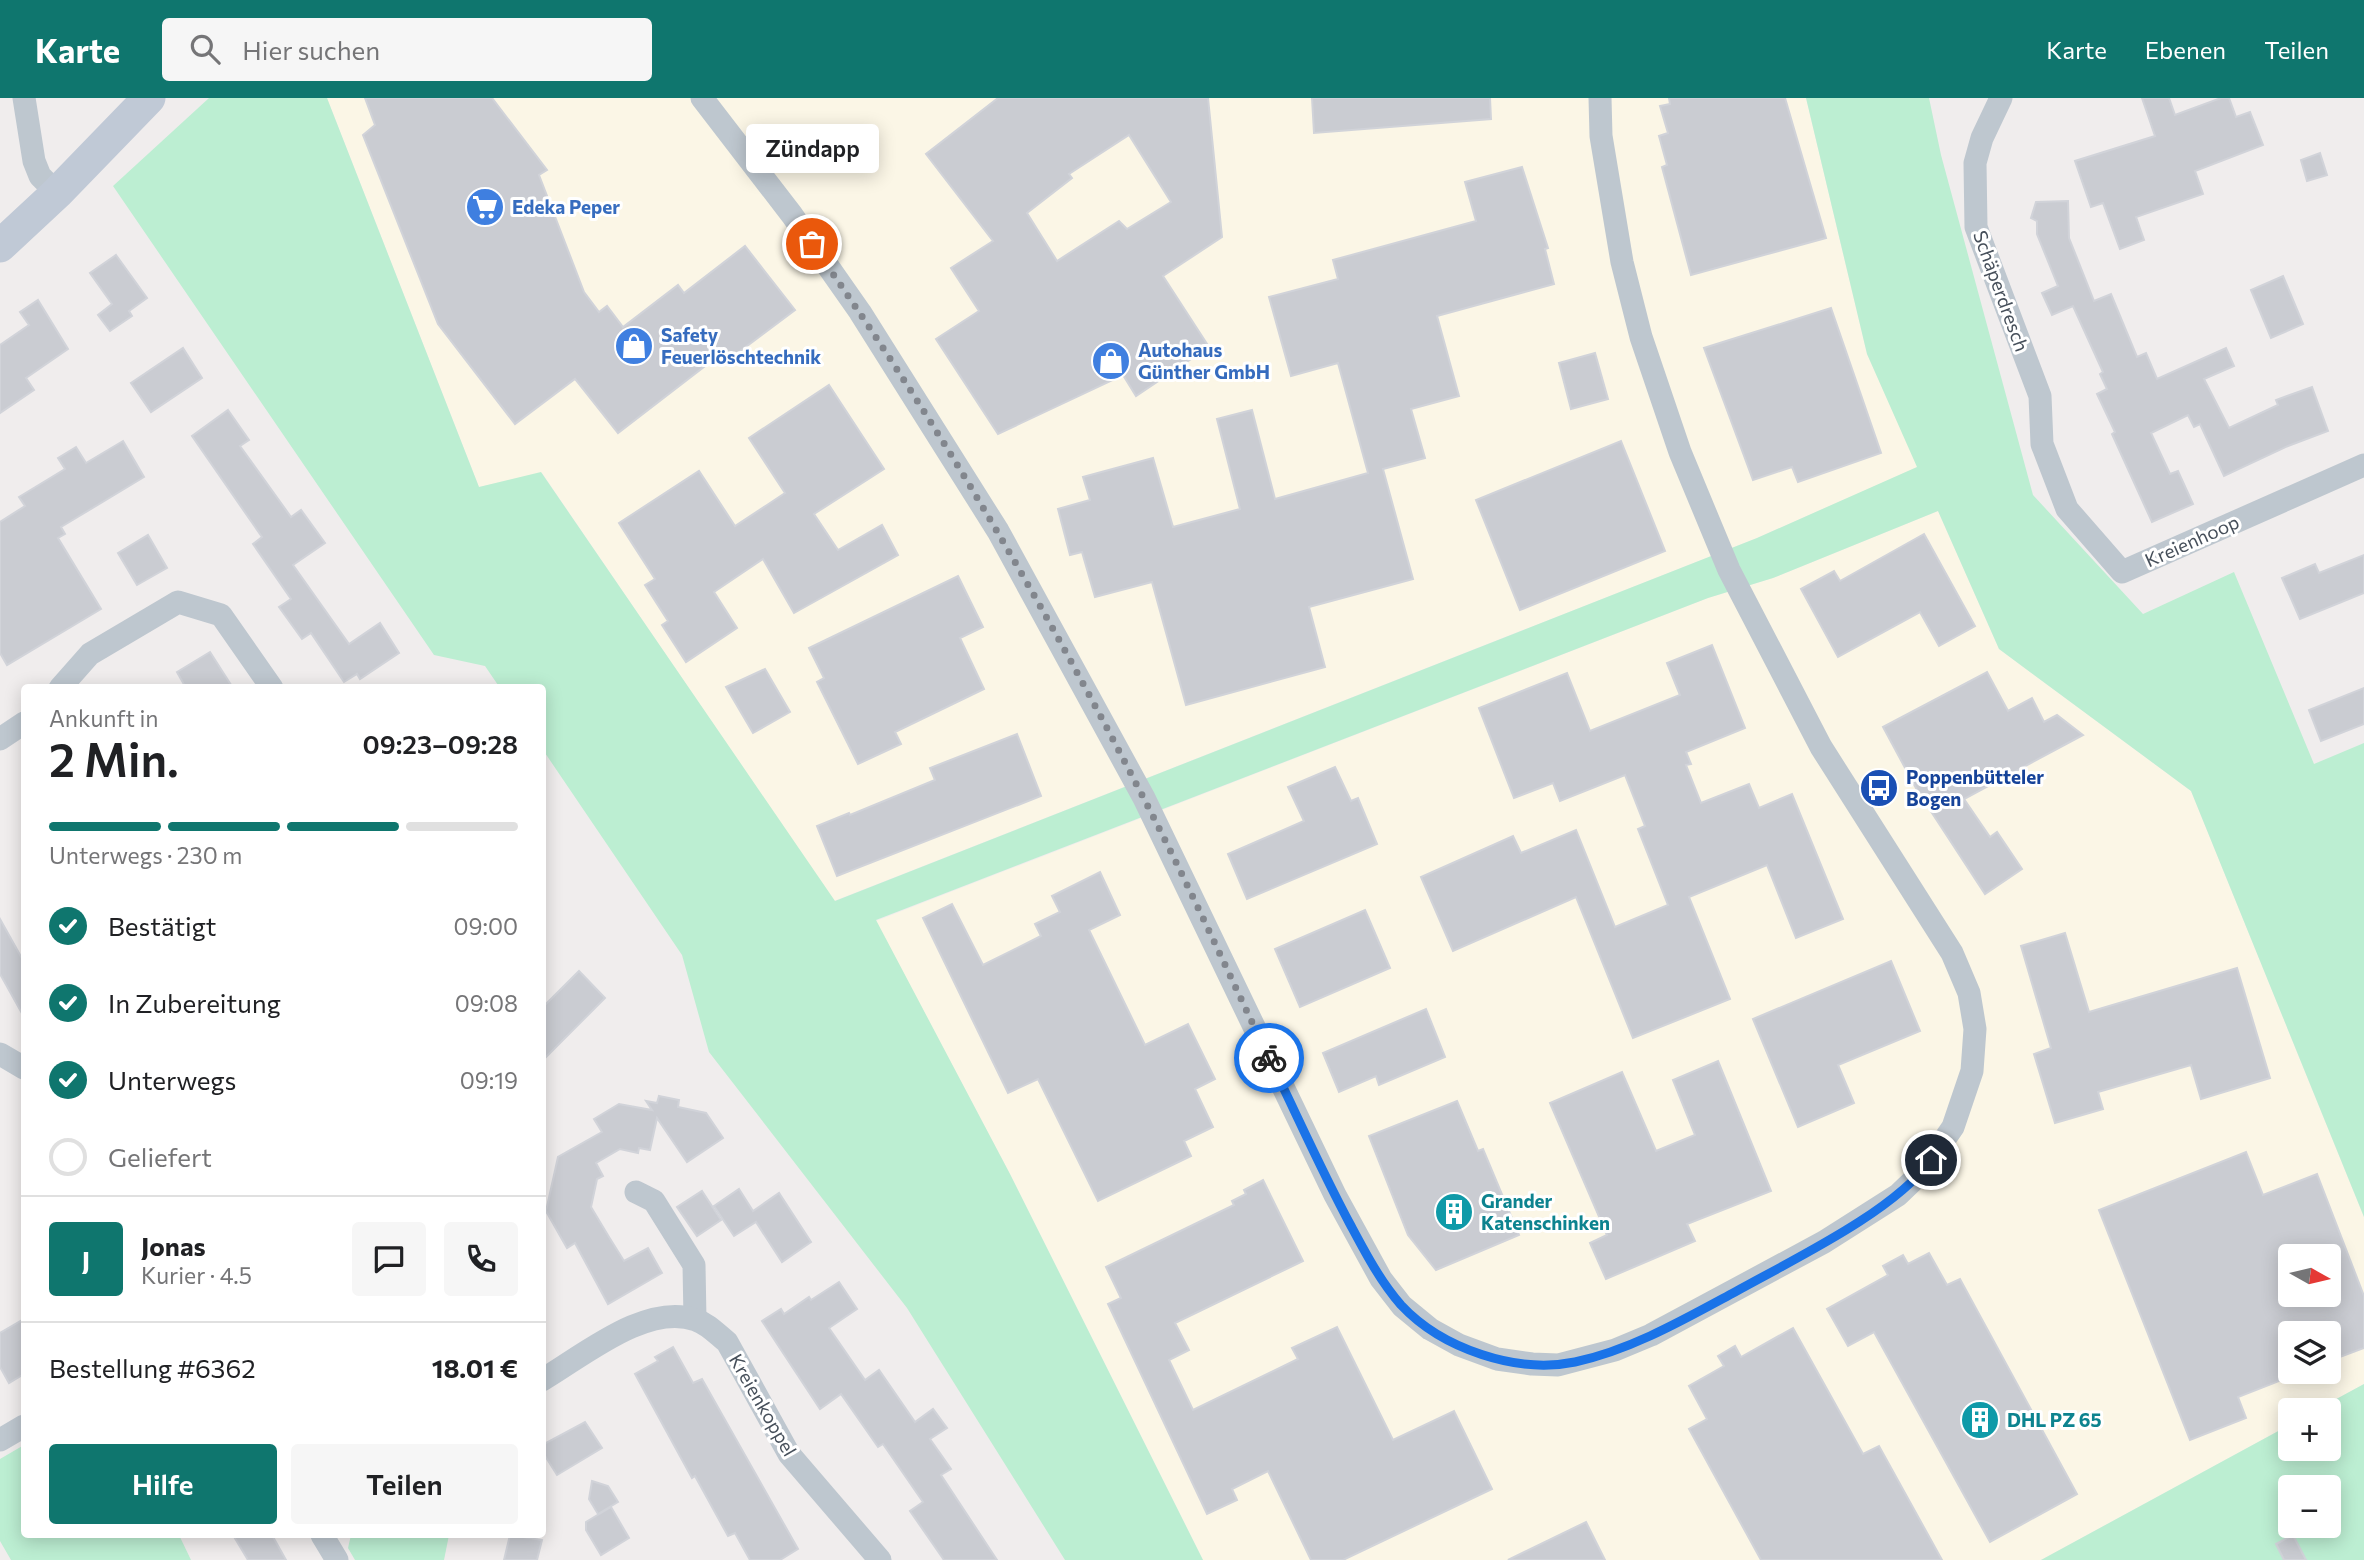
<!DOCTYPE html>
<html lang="de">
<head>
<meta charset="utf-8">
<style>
  :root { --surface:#fff; --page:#f6f6f6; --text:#202124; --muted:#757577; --line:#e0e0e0; --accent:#0f766e }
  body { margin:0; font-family:Commissioner,sans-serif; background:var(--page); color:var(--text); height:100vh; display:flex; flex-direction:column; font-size:26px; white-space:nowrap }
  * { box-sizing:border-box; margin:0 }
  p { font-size:23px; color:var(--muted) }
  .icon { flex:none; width:38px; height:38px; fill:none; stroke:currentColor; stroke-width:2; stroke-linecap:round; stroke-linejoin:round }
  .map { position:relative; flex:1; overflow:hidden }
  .side { position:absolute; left:21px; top:586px; width:525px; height:854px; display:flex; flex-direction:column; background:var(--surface); border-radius:7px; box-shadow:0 4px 18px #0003 }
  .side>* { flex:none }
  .needle { width:46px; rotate:98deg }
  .tools { position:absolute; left:2278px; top:1146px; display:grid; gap:14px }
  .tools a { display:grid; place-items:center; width:63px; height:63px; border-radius:7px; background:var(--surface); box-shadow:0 4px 18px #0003; font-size:35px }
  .pin { position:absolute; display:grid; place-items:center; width:60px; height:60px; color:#fff; margin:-30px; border:4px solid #fff; border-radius:50%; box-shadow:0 2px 7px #0007 }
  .courier { position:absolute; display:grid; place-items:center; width:70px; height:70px; margin:-35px; border:5px solid #1a73e8; border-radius:50%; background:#fff; color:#222; box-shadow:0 2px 9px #0007 }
  .bubble { position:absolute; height:49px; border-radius:7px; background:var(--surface); box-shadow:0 4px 18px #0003; font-size:23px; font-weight:600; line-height:49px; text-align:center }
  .headline em { font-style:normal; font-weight:600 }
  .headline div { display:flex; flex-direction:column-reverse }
  .headline { display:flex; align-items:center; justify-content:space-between; height:119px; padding:0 28px }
  h1 { font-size:46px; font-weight:600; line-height:52px }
  .bar { display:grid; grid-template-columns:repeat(4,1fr); gap:10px 7px; align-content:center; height:84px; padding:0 28px }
  .bar i { height:9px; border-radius:5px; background:var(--line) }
  .bar .selected { background:var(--accent) }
  .bar p { grid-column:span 4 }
  .line { display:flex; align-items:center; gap:18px; padding:0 28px; border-top:2px solid var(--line) }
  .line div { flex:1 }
  .round { display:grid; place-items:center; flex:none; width:74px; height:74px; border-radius:7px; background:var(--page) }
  ol { padding:0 28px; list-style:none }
  li { display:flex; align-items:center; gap:21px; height:77px }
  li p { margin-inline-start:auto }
  li .icon { padding:7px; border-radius:50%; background:var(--accent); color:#fff; stroke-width:4 }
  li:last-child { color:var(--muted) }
  li i { width:38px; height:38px; border:4px solid var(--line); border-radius:50% }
  .primary-button { display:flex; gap:14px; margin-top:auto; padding:14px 28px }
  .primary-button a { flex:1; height:80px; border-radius:7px; background:var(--accent); color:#fff; font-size:28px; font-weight:600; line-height:80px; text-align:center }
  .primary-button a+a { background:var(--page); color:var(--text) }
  header { display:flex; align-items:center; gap:42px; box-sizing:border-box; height:98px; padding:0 35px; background:var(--accent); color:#fff }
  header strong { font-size:33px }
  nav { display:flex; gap:38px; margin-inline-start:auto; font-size:24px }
  .search { width:490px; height:63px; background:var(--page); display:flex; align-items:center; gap:18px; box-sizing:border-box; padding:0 24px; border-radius:7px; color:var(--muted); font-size:26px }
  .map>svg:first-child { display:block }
  .commercial { fill:#fbf6e6; fill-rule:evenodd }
  .green { fill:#bceed2; fill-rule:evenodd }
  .building { fill:#caccd2; stroke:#d1d3d9; stroke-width:2; fill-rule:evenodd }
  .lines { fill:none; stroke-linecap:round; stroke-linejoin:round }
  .street { stroke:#bec7cf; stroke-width:23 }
  .secondary { stroke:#c0c9d6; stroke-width:33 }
  .done { stroke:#82868d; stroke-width:7; stroke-dasharray:0 12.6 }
  .route { stroke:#1a73e8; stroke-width:9 }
  .labels { text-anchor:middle; stroke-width:6; stroke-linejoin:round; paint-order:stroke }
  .shop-label { font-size:19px; font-weight:bold; fill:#366cbe; stroke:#fff; text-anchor:start }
  .street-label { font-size:19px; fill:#464f5a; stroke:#fff }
  .transit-label { font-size:19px; font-weight:bold; fill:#164399; stroke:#fff; text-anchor:start }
  .culture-label { font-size:19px; font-weight:bold; fill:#0d838f; stroke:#fff; text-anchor:start }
</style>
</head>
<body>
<header>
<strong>Karte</strong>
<div class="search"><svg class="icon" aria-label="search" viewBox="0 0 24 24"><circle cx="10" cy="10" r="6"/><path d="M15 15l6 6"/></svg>Hier suchen</div>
<nav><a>Karte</a><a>Ebenen</a><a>Teilen</a></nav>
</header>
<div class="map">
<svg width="2364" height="1462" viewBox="0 0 2364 1462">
  <rect width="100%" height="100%" fill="#f0eded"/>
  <g class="commercial">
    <path d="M327,0H1806L1867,256L1918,369L1757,440L834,803L542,375L479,389Z"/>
    <path d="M1938,413L1999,551L2191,693L2364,1119V1286L2316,1312H2291V1326L2041,1462H1203L1010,1076L876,823L1708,500L1773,480ZM2291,1158H2329V1197H2291ZM2291,1236H2329V1274H2291Z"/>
  </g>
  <g class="green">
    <path d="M209,0H327L479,389L541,374L835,803L1757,440L1917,369L1867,256L1806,0H1929L1941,57L2033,397L2143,516L2234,474L2314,666L2364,645V1119L2191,693L1999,551L1938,413L1773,480L1708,500L876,822L1010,1076L1203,1462H1065L907,1210L709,954L682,857L543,652L542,590H500L485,568L434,557L113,88Z"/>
    <path d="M2364,1286V1462H2041L2291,1326V1351H2329V1312H2316ZM2291,1390H2329V1428H2291Z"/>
    <path d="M24,1347V1437H179L191,1462H11L0,1443V1361Z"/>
    <path d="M351,1437H449L444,1462H355L348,1450Z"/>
  </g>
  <g class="building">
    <path d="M365,0H492L547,72L539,77L584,194L599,214L607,208L623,229L678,187L684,195L745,148L795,212L731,260L726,252L618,335L575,281L515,326L438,226L363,37L375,27Z"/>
    <path d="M998,0H1208L1222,139L1163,178L1209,249L1136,298L1123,277L998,336L936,241L979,213L951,170L993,143L926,56ZM1129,37L1171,104L1127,131L1119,123L1057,163L1027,115L1072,80L1069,76Z"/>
    <path d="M1312,0H1490L1491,21L1314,35Z"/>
    <path d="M1669,0H1785L1826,140L1691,177L1662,69L1667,67L1659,38L1668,35L1660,8L1670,6Z"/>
    <path d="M2142,0H2169L2175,17L2221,0H2229L2236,19L2250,14L2263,47L2195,73L2203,96L2136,119L2144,142L2120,151L2103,105L2091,109L2075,63L2155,38Z"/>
    <path d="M2320,55L2327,77L2307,83L2301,62Z"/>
    <path d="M1522,69L1548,150L1545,151L1554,186L1437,218L1459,298L1411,311L1425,360L1383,371L1413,481L1309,509L1325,569L1186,607L1152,484L1095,499L1082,454L1070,457L1058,411L1090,402L1083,379L1153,360L1173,429L1240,411L1217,321L1252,312L1275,401L1368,375L1338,265L1291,278L1269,199L1338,181L1333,162L1476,123L1465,84Z"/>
    <path d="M2068,103L2069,140L2094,203L2111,196L2137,259L2146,255L2157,281L2226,250L2234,268L2204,281L2229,330L2278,307L2276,302L2312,289L2328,333L2288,348L2224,378L2200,326L2194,329L2188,317L2151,335L2170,376L2178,373L2193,406L2152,424L2112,336L2115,334L2097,296L2107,291L2100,276L2103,274L2073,208L2052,217L2042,195L2058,188L2037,136V123L2031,120L2036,104Z"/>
    <path d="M116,157L147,200L129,213L132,218L110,233L98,217L112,206L90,175Z"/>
    <path d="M2283,178L2303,226L2271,240L2251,192Z"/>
    <path d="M38,202L68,251L26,280L34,292L0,315V247L29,227L20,214Z"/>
    <path d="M1831,210L1881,355L1798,384L1792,369L1753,382L1704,250Z"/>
    <path d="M183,250L202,280L151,314L131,285Z"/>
    <path d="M1595,255L1608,301L1571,311L1559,265Z"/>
    <path d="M829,287L884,371L814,416L838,452L882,427L898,457L794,515L763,461L714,494L737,530L686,564L662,527L668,523L645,487L655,481L619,425L699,373L735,428L767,407L785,395L749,340Z"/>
    <path d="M228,312L249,342L240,348L291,419L301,412L325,445L293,467L349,546L380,525L399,555L360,581L357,576L344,584L311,535L302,541L279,509L291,501L253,446L262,439L192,338Z"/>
    <path d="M123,343L144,379L61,429L65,436L58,440L101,511L7,567L0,555V424L25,408L19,399L65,371L58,360L76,349L86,365Z"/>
    <path d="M1621,343L1665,453L1520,512L1476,402Z"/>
    <path d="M1924,436L1975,528L1939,548L1920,514L1838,559L1801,491L1834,473L1840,483Z"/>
    <path d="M148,437L167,470L137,487L118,455Z"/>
    <path d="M2364,457V495L2300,521L2282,480L2315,466L2319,475Z"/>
    <path d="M958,478L983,529L960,540L984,591L895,634L901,646L858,666L817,584L824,580L809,550Z"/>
    <path d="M1712,547L1745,630L1686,654L1691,666L1686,667L1701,705L1749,686L1759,710L1792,696L1843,821L1796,840L1767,767L1689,799L1730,901L1633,940L1576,799L1453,853L1421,779L1513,738L1521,755L1576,732L1615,829L1668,807L1638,731L1645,728L1625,677L1560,703L1553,685L1514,700L1479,610L1567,575L1590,633L1680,597L1667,565Z"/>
    <path d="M210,554L233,590H186L177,574Z"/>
    <path d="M765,571L790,614L753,635L726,589Z"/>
    <path d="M1987,574L2008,613L2032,600L2044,624L2057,617L2083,637L1964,701L1990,739L1997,734L2022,771L1985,796L1917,692L1883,629Z"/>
    <path d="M2364,590V626L2321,643L2309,612Z"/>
    <path d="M1017,636L1041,698L837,778L817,728L849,715L850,717L935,682L930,670Z"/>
    <path d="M1335,669L1351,703L1358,700L1377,746L1247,801L1228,756L1304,723L1288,689Z"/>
    <path d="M1100,774L1120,817L1089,832L1145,947L1188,926L1215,981L1195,991L1213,1029L1184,1043L1191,1058L1098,1103L1038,981L1008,995L923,820L952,806L983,867L1041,838L1035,826L1060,814L1052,798Z"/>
    <path d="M1365,812L1390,870L1300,909L1275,851Z"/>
    <path d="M0,821L24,864V919L0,876Z"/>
    <path d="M2065,835L2089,914L2237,870L2270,980L2201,1001L2191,967L2098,994L2103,1011L2055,1025L2034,956L2051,950L2021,848Z"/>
    <path d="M1891,863L1920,933L1838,967L1854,1005L1798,1029L1753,921Z"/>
    <path d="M579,873L605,900L542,963V910Z"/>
    <path d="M1426,911L1445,959L1379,987L1376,978L1339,994L1323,955Z"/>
    <path d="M1718,963L1771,1093L1687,1126L1695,1143L1606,1181L1590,1145L1607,1137L1550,1005L1622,974L1656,1053L1695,1037L1673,982Z"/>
    <path d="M659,998L679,1002L678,1009L706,1015L723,1040L687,1064L657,1020L650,1052L639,1050L638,1055L620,1051L596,1065L603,1078L597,1081L591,1109L609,1139L624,1163L648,1150L662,1175L608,1206L575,1145L567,1150L546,1113L558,1059L602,1034L594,1021L619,1006L652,1012L646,1003L657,1005Z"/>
    <path d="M1457,1003L1478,1053L1483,1051L1519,1137L1436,1172L1408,1137L1369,1038Z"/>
    <path d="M2246,1054L2263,1097L2317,1076L2364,1198V1250L2329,1263V1236H2291V1274H2302L2238,1299L2246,1320L2190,1342L2099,1112ZM2291,1158H2329V1197H2291Z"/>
    <path d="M1263,1082L1303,1163L1175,1225L1189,1252L1169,1262L1193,1312L1298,1261L1292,1250L1337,1229L1393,1342L1454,1313L1492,1391L1343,1462H1311L1268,1373L1232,1391L1237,1402L1207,1416L1108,1206L1121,1200L1106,1169L1234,1107L1232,1103L1246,1096L1244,1092Z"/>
    <path d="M739,1091L753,1113L779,1095L811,1144L782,1164L756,1124L734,1138L714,1108Z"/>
    <path d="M702,1093L721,1122L697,1138L677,1109Z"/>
    <path d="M1929,1155L1947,1187L1960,1181L2077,1396L1990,1444L1874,1234L1848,1248L1827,1211L1888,1177L1883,1168L1903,1157L1908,1166Z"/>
    <path d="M839,1184L857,1211L829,1230L865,1282L879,1272L915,1324L933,1311L947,1330L930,1341L951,1371L941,1377L997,1462H944L910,1413L923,1404L883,1346L878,1349L841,1296L820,1311L762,1223L781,1211L784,1216L809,1199L811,1202Z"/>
    <path d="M24,1221V1276L9,1285L0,1269V1235Z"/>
    <path d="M1793,1230L1863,1356L1879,1348L1942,1462H1761L1689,1331L1707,1321L1689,1288L1724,1268L1718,1258L1735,1248L1741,1259Z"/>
    <path d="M673,1249L693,1285L702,1281L798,1451L780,1462H750L735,1435L728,1438L695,1378L692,1380L635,1276L658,1263L655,1259Z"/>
    <path d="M585,1324L602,1350L557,1377L542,1353V1347Z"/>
    <path d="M592,1383L608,1388L618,1404L598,1416L589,1401Z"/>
    <path d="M611,1409L629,1440L601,1457L586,1432V1424Z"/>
    <path d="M1586,1424L1605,1462H1508Z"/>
    <path d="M233,1437H272L286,1462H248Z"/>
    <path d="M510,1437L542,1442L537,1462H504Z"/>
    <path d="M2293,1437L2306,1462H2284L2276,1446Z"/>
  </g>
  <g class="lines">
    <g class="street">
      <path d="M24,0L34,63L40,78L57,95"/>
      <path d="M702,0L792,117L860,214L998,433L1144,700L1335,1097L1381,1181L1402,1208L1430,1231L1459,1247L1497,1261L1532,1266L1558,1267L1615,1252L1651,1237L1824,1144L1898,1097L1922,1074L1953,1029L1972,973L1975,931L1969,895L1952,855L1821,649L1729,472L1680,354L1641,239L1622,164L1601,38L1600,0"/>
      <path d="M2001,0L1982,40L1975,65L1976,129L2040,298L2042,346L2067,411L2122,474L2364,367"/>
      <path d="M60,590L90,556L178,504L221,517L272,590"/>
      <path d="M0,641L24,625"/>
      <path d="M0,956L24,970"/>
      <path d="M636,1094L654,1103L694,1167L695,1221"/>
      <path d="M542,1282C583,1258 647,1204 696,1222C708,1226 717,1236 727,1244L789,1356L880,1462"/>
      <path d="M0,1342L24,1328"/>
      <path d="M322,1437L337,1462"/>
    </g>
    <path class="secondary" d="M0,148L57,95L149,0"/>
  </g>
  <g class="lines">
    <path class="done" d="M812,146C936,321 1044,507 1142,697C1187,783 1227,872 1269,960"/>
    <path class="route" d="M1269,960C1296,1015 1321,1072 1350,1126C1365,1154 1380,1183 1401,1207C1442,1251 1517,1276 1575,1264C1631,1252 1685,1221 1735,1194C1792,1162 1894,1114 1931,1062"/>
  </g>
  <defs>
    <symbol id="supermarket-disc" viewBox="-11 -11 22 22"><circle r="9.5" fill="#3f7fe0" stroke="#fff"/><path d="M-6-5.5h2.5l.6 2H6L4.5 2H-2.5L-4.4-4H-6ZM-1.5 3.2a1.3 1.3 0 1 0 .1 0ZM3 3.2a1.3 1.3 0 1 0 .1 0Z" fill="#fff"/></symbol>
    <symbol id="shop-disc" viewBox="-11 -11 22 22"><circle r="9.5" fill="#3f7fe0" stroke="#fff"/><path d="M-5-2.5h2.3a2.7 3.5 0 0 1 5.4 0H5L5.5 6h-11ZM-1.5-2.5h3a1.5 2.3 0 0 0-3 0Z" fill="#fff"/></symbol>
    <symbol id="bus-disc" viewBox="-11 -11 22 22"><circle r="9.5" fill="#1a4fb4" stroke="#fff"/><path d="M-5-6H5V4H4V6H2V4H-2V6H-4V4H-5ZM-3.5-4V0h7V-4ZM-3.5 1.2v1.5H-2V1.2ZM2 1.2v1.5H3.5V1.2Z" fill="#fff"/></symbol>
    <symbol id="building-disc" viewBox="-11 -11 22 22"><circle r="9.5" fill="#0f9aa8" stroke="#fff"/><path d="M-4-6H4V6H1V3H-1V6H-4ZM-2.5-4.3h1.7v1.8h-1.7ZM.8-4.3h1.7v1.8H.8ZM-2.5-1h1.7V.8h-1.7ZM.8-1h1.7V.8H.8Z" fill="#fff"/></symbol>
  </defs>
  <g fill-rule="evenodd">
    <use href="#supermarket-disc" x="463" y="87" width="44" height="44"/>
    <use href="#shop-disc" x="612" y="226" width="44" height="44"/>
    <use href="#shop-disc" x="1089" y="241" width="44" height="44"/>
    <use href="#bus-disc" x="1857" y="668" width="44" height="44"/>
    <use href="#building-disc" x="1432" y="1092" width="44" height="44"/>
    <use href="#building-disc" x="1958" y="1300" width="44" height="44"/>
  </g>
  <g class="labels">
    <g class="shop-label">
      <text x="512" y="116">Edeka Peper</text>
      <text x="661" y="244">Safety<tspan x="661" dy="22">Feuerlöschtechnik</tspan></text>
      <text x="1138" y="259">Autohaus<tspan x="1138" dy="22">Günther GmbH</tspan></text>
    </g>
    <g class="street-label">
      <text transform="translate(2001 193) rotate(70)" y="7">Schäperdresch</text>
      <text transform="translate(2192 443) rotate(-24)" y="7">Kreienhoop</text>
      <text transform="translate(763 1307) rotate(60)" y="7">Kreienkoppel</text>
    </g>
    <g class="transit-label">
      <text x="1906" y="686">Poppenbütteler<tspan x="1906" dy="22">Bogen</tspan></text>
    </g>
    <g class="culture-label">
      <text x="1481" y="1110">Grander<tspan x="1481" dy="22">Katenschinken</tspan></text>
      <text x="2007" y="1329">DHL PZ 65</text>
    </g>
  </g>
</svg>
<div class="tools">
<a><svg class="needle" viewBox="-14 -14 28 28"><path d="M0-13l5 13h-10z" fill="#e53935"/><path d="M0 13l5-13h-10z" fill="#757577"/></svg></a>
<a><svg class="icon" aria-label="layers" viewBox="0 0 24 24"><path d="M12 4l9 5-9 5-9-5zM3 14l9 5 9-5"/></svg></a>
<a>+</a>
<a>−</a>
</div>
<div class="pin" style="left:812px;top:146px;background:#ea580c"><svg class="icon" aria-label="bag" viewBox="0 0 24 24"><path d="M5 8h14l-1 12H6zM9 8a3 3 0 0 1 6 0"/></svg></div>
<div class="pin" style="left:1931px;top:1062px;background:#1f2937"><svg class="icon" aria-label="home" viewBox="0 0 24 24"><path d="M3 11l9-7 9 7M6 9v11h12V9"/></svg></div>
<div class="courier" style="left:1269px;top:960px"><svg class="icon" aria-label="bike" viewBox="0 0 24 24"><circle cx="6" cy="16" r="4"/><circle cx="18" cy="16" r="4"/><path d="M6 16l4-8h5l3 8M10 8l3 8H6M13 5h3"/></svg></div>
<div class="bubble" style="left:746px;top:26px;width:133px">Zündapp</div>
<section class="side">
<div class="headline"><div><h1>2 Min.</h1><p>Ankunft in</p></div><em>09:23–09:28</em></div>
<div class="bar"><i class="selected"></i><i class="selected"></i><i class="selected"></i><i></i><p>Unterwegs · 230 m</p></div>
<ol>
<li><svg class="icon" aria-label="check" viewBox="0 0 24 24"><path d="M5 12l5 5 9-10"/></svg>Bestätigt<p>09:00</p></li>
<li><svg class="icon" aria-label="check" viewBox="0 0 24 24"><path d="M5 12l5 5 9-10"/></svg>In Zubereitung<p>09:08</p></li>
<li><svg class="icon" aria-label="check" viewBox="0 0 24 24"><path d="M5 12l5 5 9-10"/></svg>Unterwegs<p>09:19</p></li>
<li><i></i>Geliefert</li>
</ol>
<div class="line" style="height:126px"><b class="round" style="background:var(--accent);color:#fff">J</b><div><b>Jonas</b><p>Kurier · 4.5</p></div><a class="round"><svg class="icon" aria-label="chat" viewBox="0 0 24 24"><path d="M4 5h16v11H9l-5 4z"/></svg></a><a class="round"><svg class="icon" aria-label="phone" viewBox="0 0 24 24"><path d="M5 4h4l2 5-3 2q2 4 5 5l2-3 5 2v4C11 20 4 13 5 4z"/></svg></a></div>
<div class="line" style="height:91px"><div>Bestellung #6362</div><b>18.01 €</b></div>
<div class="primary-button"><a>Hilfe</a><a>Teilen</a></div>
</section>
</div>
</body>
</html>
